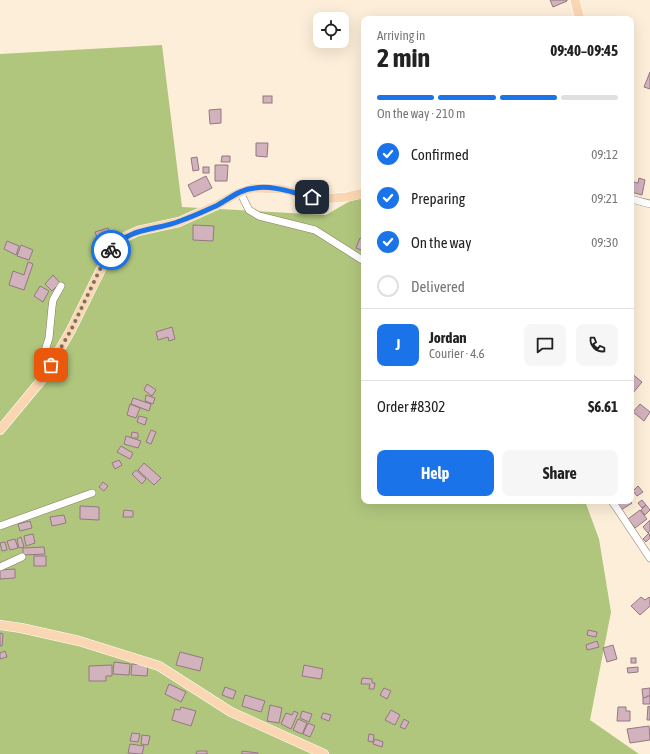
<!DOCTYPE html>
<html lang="en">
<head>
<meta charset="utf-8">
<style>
  :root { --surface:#fff; --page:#f6f6f6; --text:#222; --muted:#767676; --line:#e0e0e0; --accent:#1a73e8 }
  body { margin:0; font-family:"Asap Condensed",sans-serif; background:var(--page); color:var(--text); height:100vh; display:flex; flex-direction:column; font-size:15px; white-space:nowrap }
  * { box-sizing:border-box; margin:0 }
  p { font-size:13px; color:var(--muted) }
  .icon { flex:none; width:22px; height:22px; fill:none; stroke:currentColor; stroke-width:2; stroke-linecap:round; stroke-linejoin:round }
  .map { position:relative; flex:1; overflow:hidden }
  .details { position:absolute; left:361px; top:16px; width:273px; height:488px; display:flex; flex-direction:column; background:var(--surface); border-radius:8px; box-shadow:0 4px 16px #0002 }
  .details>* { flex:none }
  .controls { position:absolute; left:313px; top:12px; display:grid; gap:8px }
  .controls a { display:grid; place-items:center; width:36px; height:36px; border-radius:8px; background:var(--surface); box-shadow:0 4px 16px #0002; font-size:20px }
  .pin { position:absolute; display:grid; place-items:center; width:34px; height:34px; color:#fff; margin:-17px; border-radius:8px; box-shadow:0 2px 6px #0006 }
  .courier { position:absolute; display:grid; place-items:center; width:40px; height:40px; margin:-20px; border:3px solid #1a73e8; border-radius:50%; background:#fff; color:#222; box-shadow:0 1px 5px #0007 }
  .overview em { font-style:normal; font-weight:700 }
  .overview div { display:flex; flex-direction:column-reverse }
  .overview { display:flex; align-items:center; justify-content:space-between; height:68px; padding:0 16px }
  h1 { font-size:26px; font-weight:700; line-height:30px }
  .bar { display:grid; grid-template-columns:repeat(4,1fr); gap:6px 4px; align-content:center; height:48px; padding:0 16px }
  .bar i { height:5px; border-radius:3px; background:var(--line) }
  .bar .selected { background:var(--accent) }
  .bar p { grid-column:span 4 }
  .line { display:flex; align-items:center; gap:10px; padding:0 16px; border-top:1px solid var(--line) }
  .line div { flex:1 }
  .round { display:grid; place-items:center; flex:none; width:42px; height:42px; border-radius:8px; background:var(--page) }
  ol { padding:0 16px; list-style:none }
  li { display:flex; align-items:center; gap:12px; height:44px }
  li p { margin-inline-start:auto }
  li .icon { padding:4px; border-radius:50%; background:var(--accent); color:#fff; stroke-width:4 }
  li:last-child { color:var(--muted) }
  li i { width:22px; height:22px; border:2px solid var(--line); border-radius:50% }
  .button { display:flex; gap:8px; margin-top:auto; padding:8px 16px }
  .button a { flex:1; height:46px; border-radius:8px; background:var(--accent); color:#fff; font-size:16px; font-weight:700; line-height:46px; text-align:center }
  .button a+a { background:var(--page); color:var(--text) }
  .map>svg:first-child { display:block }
  .forest { fill:#b0c67d }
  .building { fill:#d1b2bd; stroke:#947782 }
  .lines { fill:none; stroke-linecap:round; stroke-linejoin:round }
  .minor-casing { stroke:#8c7b64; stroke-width:8 }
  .major-casing { stroke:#fff; stroke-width:10 }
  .minor { stroke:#fff; stroke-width:7 }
  .major { stroke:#fad6b2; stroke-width:9 }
  .done { stroke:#7a7163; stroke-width:4; stroke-dasharray:0 7.2 }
  .route { stroke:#1a73e8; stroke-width:5 }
</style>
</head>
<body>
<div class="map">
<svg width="650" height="754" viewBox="0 0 650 754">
  <rect width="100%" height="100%" fill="#fdeed9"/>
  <path class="forest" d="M162,45L182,207L326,215L362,194L364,196V501H585L599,539L611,612L590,720L639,754H0V54Z"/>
  <g class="building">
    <path d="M550,0H567V1L553,7Z"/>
    <path d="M650,72V89L644,87Z"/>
    <rect x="263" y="96" width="9" height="7"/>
    <path d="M221,109V123L210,124L209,110Z"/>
    <path d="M256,143H268L267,157L256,156Z"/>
    <path d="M222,156H230V162H221Z"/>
    <path d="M197,157L199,170L193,171L191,158Z"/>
    <path d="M215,165H228L227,181H215Z"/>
    <rect x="203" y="167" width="6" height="6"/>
    <path d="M206,176L212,188L194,197L188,185Z"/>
    <path d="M639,178L645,180L642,195L631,192V179L634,180L633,182L638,183Z"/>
    <path d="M193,225L214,226L213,241L193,240Z"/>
    <path d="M108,228L112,238L99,243L95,232Z"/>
    <path d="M360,238L364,240V251L356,248Z"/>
    <path d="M7,241L19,246L16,255L4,249Z"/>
    <path d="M21,245L33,250L29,260L17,256Z"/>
    <path d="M28,262L33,264L24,290L9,285L13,271L24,275Z"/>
    <path d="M53,275L60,283L52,291L45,284Z"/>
    <path d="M40,286L49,291L43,302L34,296Z"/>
    <path d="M172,327L175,339L169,341L168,337L158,340L156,332Z"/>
    <path d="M631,373L642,382L633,393L631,391Z"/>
    <path d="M147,384L156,390L152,396L144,390Z"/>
    <path d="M146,395L155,398L153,404L145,401Z"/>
    <path d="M133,398L151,404L149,411L131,404Z"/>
    <path d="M130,404L140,408L136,418L127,415Z"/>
    <path d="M640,404L650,412L644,421L633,412Z"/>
    <path d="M139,416L147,418L145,425L137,422Z"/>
    <path d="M151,430L156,432L151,444L146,442Z"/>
    <path d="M132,432L138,433V438H131Z"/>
    <path d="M126,436L141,441L138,448L124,444Z"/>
    <path d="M121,446L133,453L130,459L117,452Z"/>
    <path d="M119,460L122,465L115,469L112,463Z"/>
    <path d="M144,463L161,478L154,485L138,470Z"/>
    <path d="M136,470L146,479L142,484L132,474Z"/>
    <path d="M103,482L108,486L104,491L99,487Z"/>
    <path d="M638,486L643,492L637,496L633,491Z"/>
    <path d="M642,500L646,505L642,508L638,503Z"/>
    <path d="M617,501H630L632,503L621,510L615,502Z"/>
    <path d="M646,505L650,510L645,515L641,510Z"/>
    <path d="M80,506L99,507V520L80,519Z"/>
    <path d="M124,510L133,511V517H123Z"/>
    <path d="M640,510L647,519L635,528L628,519Z"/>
    <path d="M64,515L66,523L52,526L50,517Z"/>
    <path d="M650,520V531L648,533L643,527Z"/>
    <path d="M30,521L32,528L20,531L18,524Z"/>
    <path d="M649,533L650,538L646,542L643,539Z"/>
    <path d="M33,534L35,543L26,546L24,536Z"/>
    <path d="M21,537L24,547L19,548L17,539Z"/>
    <path d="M15,539L18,548L10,550L7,541Z"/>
    <path d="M5,542L7,550L2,551L0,543Z"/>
    <path d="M44,547L45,554L23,555V548Z"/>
    <rect x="34" y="556" width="12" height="10"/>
    <path d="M15,569V578L0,579V570Z"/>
    <path d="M641,597L645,600L649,597L650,598V606L640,615L631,606Z"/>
    <path d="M588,630L597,632L596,637L587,635Z"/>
    <path d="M0,633L3,634L2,646H0Z"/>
    <path d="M597,641L599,647L587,650L586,645Z"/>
    <path d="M613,645L617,659L607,662L603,648Z"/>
    <path d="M5,651L7,657L0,659V653Z"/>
    <path d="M180,652L203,658L200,671L176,665Z"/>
    <rect x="631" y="658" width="5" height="5"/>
    <path d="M114,662L130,664L129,675L113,674Z"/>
    <path d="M132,664L148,665L147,676L131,675Z"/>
    <path d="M112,665V676H106V681H89V666Z"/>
    <path d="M304,665L323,669L321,679L302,676Z"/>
    <path d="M638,667V672L628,673L627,668Z"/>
    <path d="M362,678L372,679V683H375L374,689H369L370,684H361Z"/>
    <path d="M169,684L186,692L181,702L165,694Z"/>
    <path d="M225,687L236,691L233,699L222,695Z"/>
    <path d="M384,688L391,691L387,699L380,695Z"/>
    <path d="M650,688V697L643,698L642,689Z"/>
    <path d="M245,695L265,701L261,712L242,706Z"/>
    <path d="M647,696H650V704H643V698L647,697Z"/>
    <path d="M270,705L282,708L279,723L267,721Z"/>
    <path d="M648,706L650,707V720H647Z"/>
    <path d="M181,707L196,711L191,726L172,720L175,709L180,710Z"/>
    <path d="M618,707H626V711H630V721H617Z"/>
    <path d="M391,710L400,715L395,725L385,720Z"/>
    <path d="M294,711L298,713L291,729L281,724L286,713L292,715Z"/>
    <path d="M302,711L312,714L309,722L300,718Z"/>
    <path d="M323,713L331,715L329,721L321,718Z"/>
    <path d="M298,719L307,723L302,734L293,730Z"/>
    <path d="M404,719L409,722L405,729L400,727Z"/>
    <path d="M308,723L315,726L310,737L303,734Z"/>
    <path d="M649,726L650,740L630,743L627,729Z"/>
    <path d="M132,733L140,734L138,742L130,741Z"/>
    <path d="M369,734L374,735L373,742L368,741Z"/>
    <path d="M142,735L150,736L148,745L141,744Z"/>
    <path d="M375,739L383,742L382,747L373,744Z"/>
    <path d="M130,744L144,746L142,754L128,753Z"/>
    <path d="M197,751H207V754H196Z"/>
    <path d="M242,751L258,753V754H242Z"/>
  </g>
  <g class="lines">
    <defs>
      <g id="minor">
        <path d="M240,192L249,210L259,216L315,230L364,261"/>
        <path d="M631,199L650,204"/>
        <path d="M40,382L41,363L49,338L52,307L53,300L61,286"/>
        <path d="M612,501L650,558"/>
        <path d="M0,526L92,493"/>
        <path d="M0,567L22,557"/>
      </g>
      <g id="major">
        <path d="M575,0L580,19"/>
        <path d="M0,430L44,377L71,330L110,251L121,239L138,231L179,222L217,205L240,192L254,188L281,189L321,199L347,197L364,193"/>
        <path d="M0,625L21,628L79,641L159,666L231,712L324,754"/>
      </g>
    </defs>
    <use href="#minor" class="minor-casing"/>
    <use href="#major" class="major-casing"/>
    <use href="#minor" class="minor"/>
    <use href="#major" class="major"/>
  </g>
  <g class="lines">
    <path class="done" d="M51,365L71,330L102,265L111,250"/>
    <path class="route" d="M111,250C129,227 155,231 180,221C192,217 205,211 216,206C229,199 240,189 255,188C274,185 293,193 312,197"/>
  </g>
</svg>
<div class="controls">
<a><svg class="icon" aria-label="locate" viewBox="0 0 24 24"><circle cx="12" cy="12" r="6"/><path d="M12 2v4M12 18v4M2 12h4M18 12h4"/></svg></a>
</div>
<div class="pin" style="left:51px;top:365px;background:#ea580c"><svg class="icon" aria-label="bag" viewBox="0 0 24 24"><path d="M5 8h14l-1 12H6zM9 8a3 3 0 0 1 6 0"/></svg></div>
<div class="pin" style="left:312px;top:197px;background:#1f2937"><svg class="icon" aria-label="home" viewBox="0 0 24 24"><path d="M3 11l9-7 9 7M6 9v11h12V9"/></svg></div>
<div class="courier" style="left:111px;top:250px"><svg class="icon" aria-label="bike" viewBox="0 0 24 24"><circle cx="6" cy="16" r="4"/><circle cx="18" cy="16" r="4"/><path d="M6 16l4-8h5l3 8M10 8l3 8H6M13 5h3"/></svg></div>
<section class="details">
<div class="overview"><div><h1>2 min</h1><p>Arriving in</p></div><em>09:40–09:45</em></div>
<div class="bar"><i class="selected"></i><i class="selected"></i><i class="selected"></i><i></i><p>On the way · 210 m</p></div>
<ol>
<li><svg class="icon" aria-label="check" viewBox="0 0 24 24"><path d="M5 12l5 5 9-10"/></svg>Confirmed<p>09:12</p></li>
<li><svg class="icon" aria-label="check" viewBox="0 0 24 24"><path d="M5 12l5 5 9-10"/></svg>Preparing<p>09:21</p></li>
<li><svg class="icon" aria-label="check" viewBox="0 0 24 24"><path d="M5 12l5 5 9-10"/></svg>On the way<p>09:30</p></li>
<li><i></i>Delivered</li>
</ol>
<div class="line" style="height:72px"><b class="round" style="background:var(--accent);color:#fff">J</b><div><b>Jordan</b><p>Courier · 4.6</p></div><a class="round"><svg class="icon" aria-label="chat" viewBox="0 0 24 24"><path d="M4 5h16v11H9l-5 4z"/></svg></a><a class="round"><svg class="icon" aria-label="phone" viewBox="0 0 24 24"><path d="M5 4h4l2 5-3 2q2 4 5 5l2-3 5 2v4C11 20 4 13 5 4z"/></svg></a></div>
<div class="line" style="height:52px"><div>Order #8302</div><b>$6.61</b></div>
<div class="button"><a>Help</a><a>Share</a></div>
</section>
</div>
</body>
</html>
